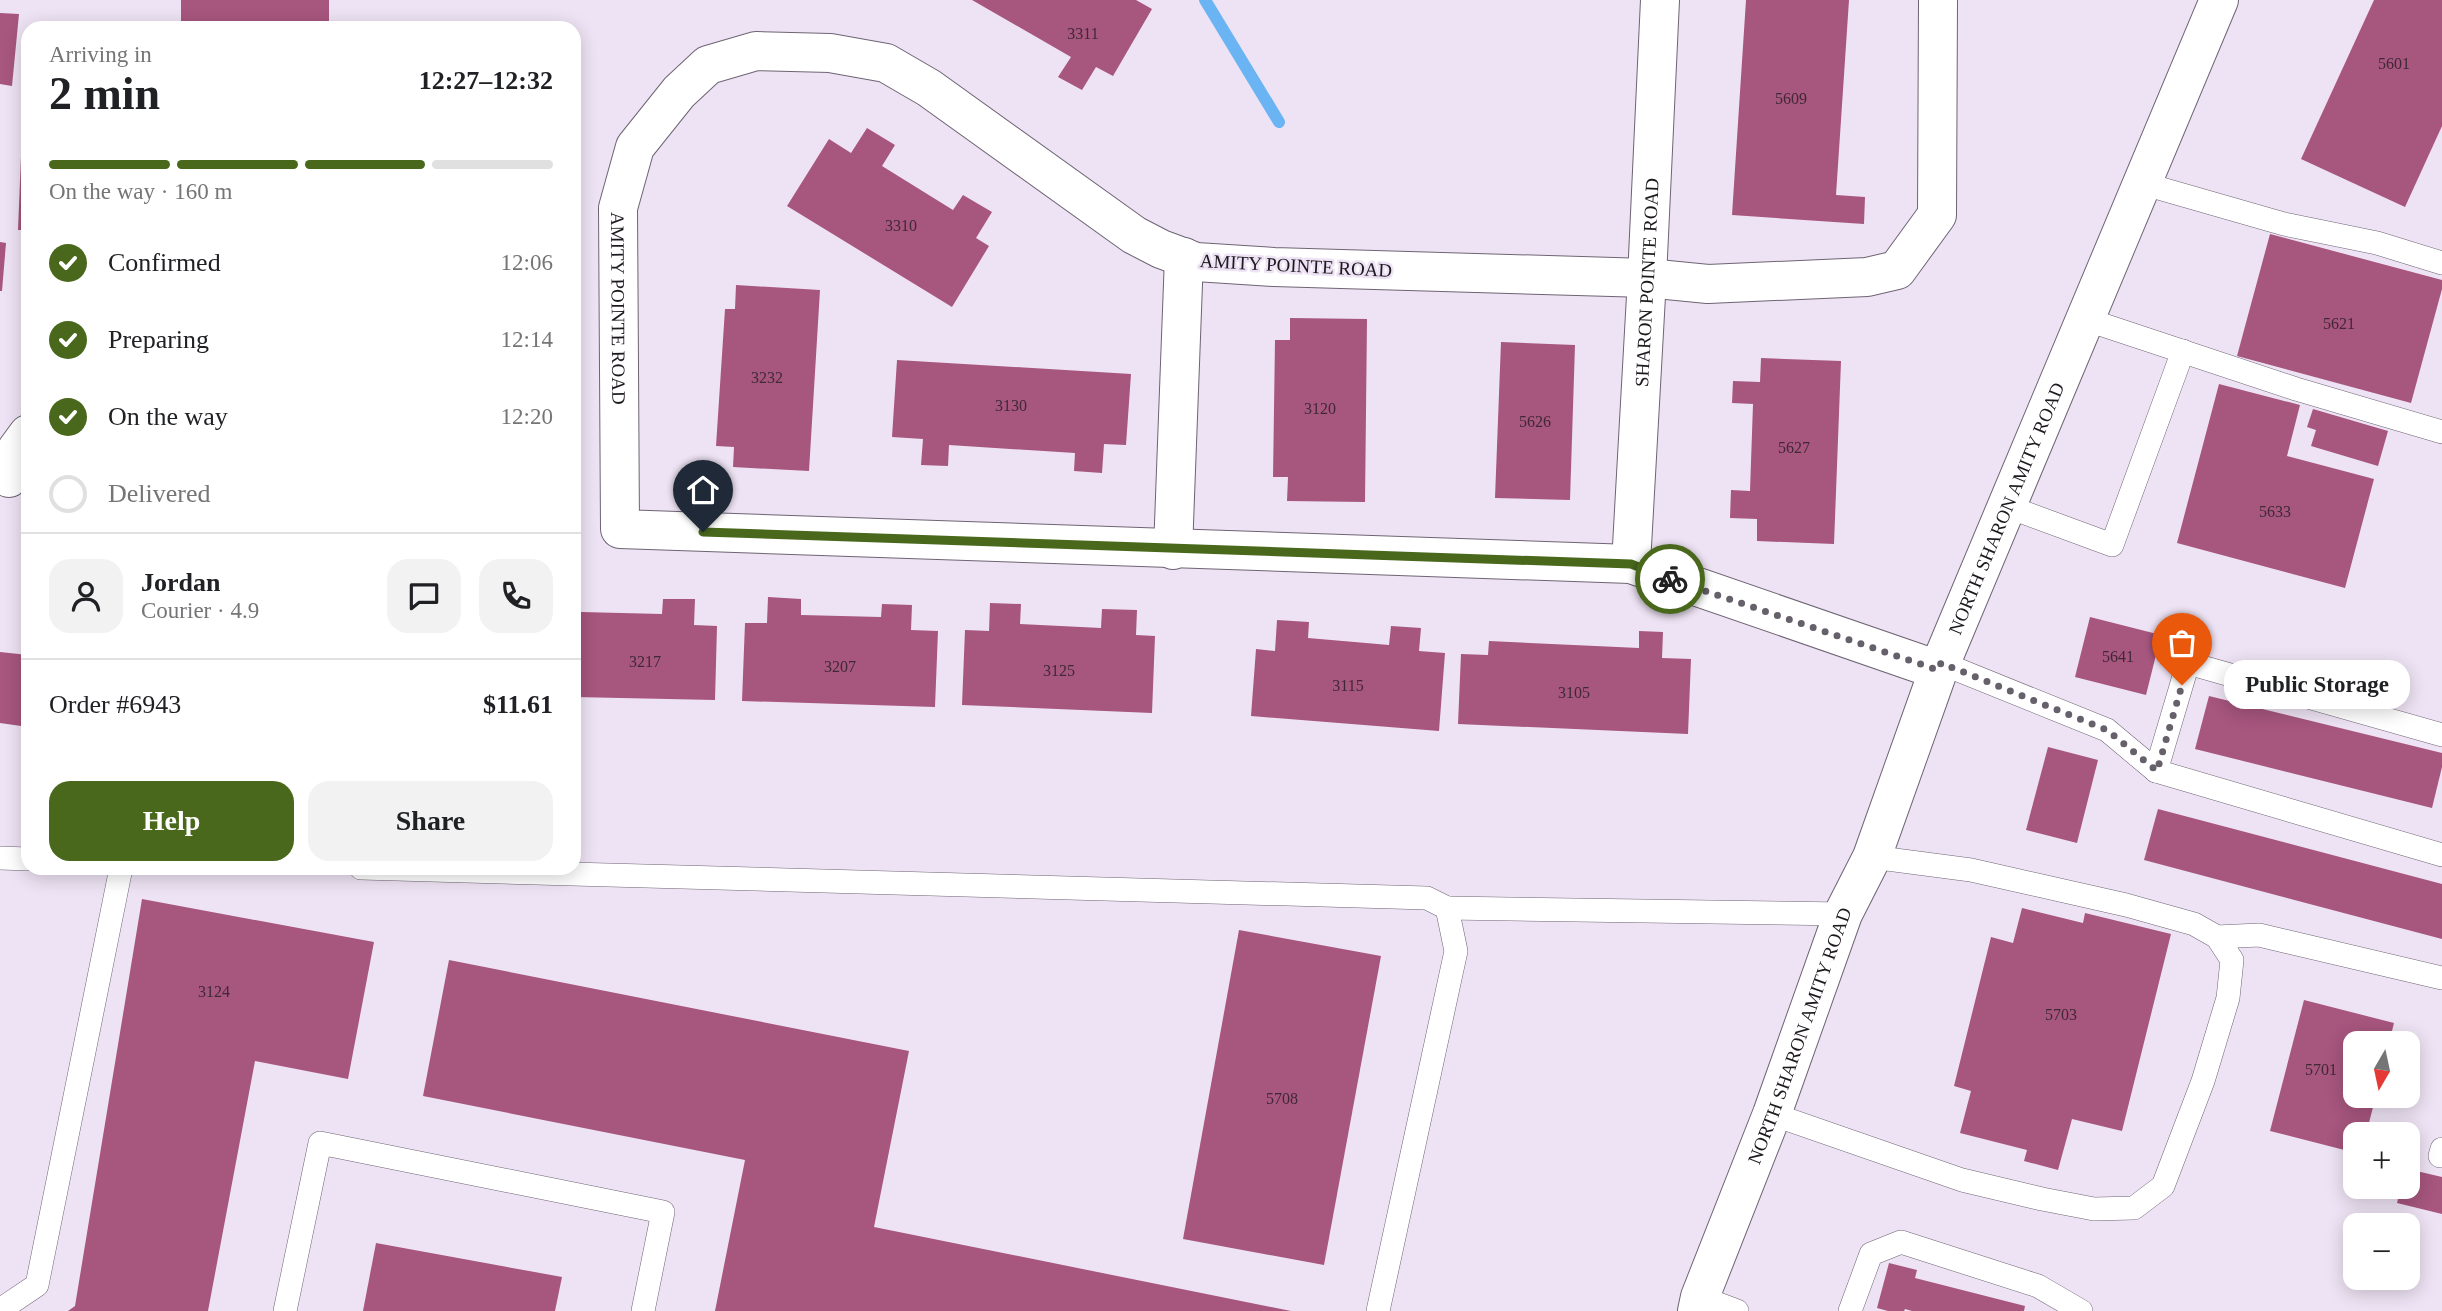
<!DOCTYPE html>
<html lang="en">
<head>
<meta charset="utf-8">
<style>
  :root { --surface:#fff; --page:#f2f2f2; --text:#202124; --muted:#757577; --line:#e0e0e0; --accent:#49681c }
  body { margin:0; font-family:Georgia,serif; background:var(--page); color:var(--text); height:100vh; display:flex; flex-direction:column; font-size:26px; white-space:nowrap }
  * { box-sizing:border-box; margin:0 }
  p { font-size:23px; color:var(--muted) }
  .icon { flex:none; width:38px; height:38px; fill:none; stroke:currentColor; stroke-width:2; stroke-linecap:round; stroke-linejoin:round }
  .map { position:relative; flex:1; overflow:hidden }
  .sheet { position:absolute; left:21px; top:21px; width:560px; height:854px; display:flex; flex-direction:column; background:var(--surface); border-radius:21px; box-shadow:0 4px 18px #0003 }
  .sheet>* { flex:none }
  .needle { width:46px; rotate:189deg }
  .tools { position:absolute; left:2343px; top:1031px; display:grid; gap:14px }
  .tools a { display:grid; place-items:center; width:77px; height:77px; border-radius:14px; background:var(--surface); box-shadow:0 4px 18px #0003; font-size:35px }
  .pin { position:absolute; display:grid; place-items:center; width:60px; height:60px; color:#fff; margin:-72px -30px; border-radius:50% 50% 50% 0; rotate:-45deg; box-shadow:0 0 7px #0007 }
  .pin .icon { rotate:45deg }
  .courier { position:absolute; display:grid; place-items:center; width:70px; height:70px; margin:-35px; border:5px solid #49681c; border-radius:50%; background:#fff; color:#222; box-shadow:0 2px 9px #0007 }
  .bubble { position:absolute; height:49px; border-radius:21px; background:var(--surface); box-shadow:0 4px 18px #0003; font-size:23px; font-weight:800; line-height:49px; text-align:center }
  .head em { font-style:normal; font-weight:800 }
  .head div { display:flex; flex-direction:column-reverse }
  .head { display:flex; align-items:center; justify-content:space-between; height:119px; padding:0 28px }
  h1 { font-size:46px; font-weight:800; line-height:52px }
  .bar { display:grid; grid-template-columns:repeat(4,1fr); gap:10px 7px; align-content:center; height:84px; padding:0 28px }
  .bar i { height:9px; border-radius:5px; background:var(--line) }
  .bar .current { background:var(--accent) }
  .bar p { grid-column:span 4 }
  .line { display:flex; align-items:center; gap:18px; padding:0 28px; border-top:2px solid var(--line) }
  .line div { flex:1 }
  .round { display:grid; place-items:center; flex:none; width:74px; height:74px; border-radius:21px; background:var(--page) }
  ol { padding:0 28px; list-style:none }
  li { display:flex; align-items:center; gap:21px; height:77px }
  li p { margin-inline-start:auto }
  li .icon { padding:7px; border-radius:50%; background:var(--accent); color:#fff; stroke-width:4 }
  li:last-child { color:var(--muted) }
  li i { width:38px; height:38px; border:4px solid var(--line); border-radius:50% }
  .primary-button { display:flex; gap:14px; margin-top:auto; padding:14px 28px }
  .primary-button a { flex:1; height:80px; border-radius:21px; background:var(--accent); color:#fff; font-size:28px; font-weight:800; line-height:80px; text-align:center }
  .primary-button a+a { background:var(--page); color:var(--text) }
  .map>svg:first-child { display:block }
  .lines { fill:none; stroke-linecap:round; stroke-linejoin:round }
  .stream { stroke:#6bb4f3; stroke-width:12 }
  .building { fill:#a7567e }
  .service-casing { stroke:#6e6473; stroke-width:24 }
  .minor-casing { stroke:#6e6473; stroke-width:40 }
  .secondary-casing { stroke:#6e6473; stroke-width:40 }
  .service { stroke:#fff; stroke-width:23 }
  .minor { stroke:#fff; stroke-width:38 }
  .secondary { stroke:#fff; stroke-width:38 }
  .done { stroke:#66606a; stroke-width:7; stroke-dasharray:0 12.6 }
  .route { stroke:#49681c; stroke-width:9 }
  .labels { text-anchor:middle; stroke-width:5; stroke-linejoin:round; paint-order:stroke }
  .number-label { font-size:16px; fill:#402837 }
  .street-label { font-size:19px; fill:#1d191f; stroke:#eee3f4 }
</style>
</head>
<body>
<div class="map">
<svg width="2442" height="1311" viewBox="0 0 2442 1311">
  <rect width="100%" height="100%" fill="#eee3f4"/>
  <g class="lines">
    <path class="stream" d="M1205,0L1279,122"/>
  </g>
  <g class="building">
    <rect x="181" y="0" width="148" height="28"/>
    <path d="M972,0H1136L1152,9L1113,76L1096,67L1082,90L1058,77L1071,57Z"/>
    <path d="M1746,0H1849L1836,195L1865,197L1864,224L1732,215Z"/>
    <path d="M2374,0H2442V126L2405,207L2301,159Z"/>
    <path d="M0,13L19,14L12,86L0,84Z"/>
    <path d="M24,83H28V230H18Z"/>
    <path d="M867,128L895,145L882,166L953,210L963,195L992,212L976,238L989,246L952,307L787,206L829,139L851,153Z"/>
    <path d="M2270,234L2442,280V289L2411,403L2237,356Z"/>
    <path d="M0,242L6,243L2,291H0Z"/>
    <path d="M736,285L820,290L809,471L733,467L734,447L716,446L725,309H735Z"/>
    <path d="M1290,318L1367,319L1365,502L1287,501L1288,477H1273L1275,340H1290Z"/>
    <path d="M1501,342L1575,345L1570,500L1495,498Z"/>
    <path d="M1761,358L1841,361L1834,544L1757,541V519L1730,518L1731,490L1750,491L1753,404L1732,403L1733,381L1760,382Z"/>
    <path d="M897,360L1131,374L1126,445L1104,444L1102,473L1074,471L1075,453L949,445L948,466L921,465L923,439L892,437Z"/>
    <path d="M2219,384L2300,405L2287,456L2374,479L2345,588L2177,543Z"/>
    <path d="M2313,409L2388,431L2378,466L2311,446L2316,430L2307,427Z"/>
    <path d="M574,594H581V612L662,614L663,599H695L694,625L717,626L715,700L574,697Z"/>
    <path d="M768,597L801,599V615L881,617L882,604L912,605L911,630L938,631L935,707L742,701L745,623H767Z"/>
    <path d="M990,603L1021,604L1020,624L1101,628L1102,609L1137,610L1136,635L1155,636L1152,713L962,705L965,630L989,631Z"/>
    <path d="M2090,617L2161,635L2146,695L2075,677Z"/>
    <path d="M1277,620L1309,622L1308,638L1389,645L1391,626L1421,628L1419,651L1445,653L1439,731L1251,716L1256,649L1275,651Z"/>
    <path d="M1639,631L1663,632L1662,658L1691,659L1688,734L1458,724L1461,654L1488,655L1489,641L1639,648Z"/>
    <path d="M0,652L28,655V727L0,723Z"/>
    <path d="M2209,696L2442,753V767L2432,808L2195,749Z"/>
    <path d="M2048,747L2098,760L2077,843L2026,830Z"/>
    <path d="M2158,809L2442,884V939L2144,860Z"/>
    <path d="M142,899L374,942L348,1079L255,1061L208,1311H68L75,1306Z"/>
    <path d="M2022,908L2083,923L2085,913L2171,934L2122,1131L2072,1119L2058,1170L2024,1161L2027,1150L1960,1133L1971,1091L1954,1086L1991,937L2013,943Z"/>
    <path d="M1239,930L1381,956L1324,1265L1183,1239Z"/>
    <path d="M449,960L909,1051L874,1227L1291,1311H715L745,1160L423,1096Z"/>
    <path d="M2304,1000L2394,1023L2389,1043H2356V1096H2376L2366,1134H2356V1153L2270,1131Z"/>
    <path d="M2408,1169L2442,1177V1214L2397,1203L2401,1186H2408Z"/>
    <path d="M376,1243L562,1277L555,1311H363Z"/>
    <path d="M1889,1263L1917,1270L1915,1278L2025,1306L2024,1311H1912L1905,1309L1904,1311H1888L1877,1308Z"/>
  </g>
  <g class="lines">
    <defs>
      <g id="service">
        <path d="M2141,183L2284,224L2377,243L2442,263"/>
        <path d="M2085,319L2296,389L2442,432"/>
        <path d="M2006,506L2112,545L2183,351"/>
        <path d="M1941,663L2107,730L2156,771L2442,855"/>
        <path d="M2156,771L2188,663L2442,735"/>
        <path d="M0,858L28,859"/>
        <path d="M361,868L1427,898L1447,908L1456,951L1378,1311"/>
        <path d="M1447,908L1843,914"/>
        <path d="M2217,937L2259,935L2442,978"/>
        <path d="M1772,1114L1962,1180L2042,1199L2094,1209L2134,1208L2163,1186L2203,1081L2228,998L2232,960L2217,937L2194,924L2126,905L1971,870L1872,857"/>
        <path d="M2440,1156L2442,1149"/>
        <path d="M1700,1297L1737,1311"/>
        <path d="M0,1310L37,1285L121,868"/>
        <path d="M285,1311L320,1143L663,1212L643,1311"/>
        <path d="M1850,1311L1871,1254L1901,1242L2038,1286L2081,1311"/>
      </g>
      <g id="minor">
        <path id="s1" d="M1938,0L1937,215L1897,270L1867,277L1708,284L1647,278L1274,267L1196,262L1161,249L1134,235L929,88L886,63L830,53L756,51L708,65L679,92L635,147L618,208L620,529L1631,564L1938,670"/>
        <path d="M9,478L17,449L28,434"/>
        <path d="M1173,550L1184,257"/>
        <path id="s2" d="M1631,564L1647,278L1660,0"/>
      </g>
      <g id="secondary">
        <path id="s3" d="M1697,1311L1700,1297L1772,1114L1843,914L1872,857L1941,663L2219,0"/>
      </g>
    </defs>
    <use href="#service" class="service-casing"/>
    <use href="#minor" class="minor-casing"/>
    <use href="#secondary" class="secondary-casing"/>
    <use href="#service" class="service"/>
    <use href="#minor" class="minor"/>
    <use href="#secondary" class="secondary"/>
  </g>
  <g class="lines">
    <path class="done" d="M1670,579L1938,670L1941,663L2107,730L2157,771L2182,685"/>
    <path class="route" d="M703,532L1631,564L1670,579"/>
  </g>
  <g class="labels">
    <g class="number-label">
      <text x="1083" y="39">3311</text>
      <text x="2394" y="69">5601</text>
      <text x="1791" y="104">5609</text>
      <text x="901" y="231">3310</text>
      <text x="2339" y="329">5621</text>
      <text x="767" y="383">3232</text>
      <text x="1011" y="411">3130</text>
      <text x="1320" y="414">3120</text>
      <text x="1535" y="427">5626</text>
      <text x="1794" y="453">5627</text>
      <text x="2275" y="517">5633</text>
      <text x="2118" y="662">5641</text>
      <text x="645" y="667">3217</text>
      <text x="840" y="672">3207</text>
      <text x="1059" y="676">3125</text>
      <text x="1348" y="691">3115</text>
      <text x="1574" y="698">3105</text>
      <text x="214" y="997">3124</text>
      <text x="2061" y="1020">5703</text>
      <text x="2321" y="1075">5701</text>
      <text x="1282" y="1104">5708</text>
    </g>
    <g class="street-label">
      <text transform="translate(1296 265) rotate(3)" y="7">AMITY POINTE ROAD</text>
      <text dy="7" stroke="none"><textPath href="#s2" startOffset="282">SHARON POINTE ROAD</textPath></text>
      <text dy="7" stroke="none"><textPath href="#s1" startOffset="1810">AMITY POINTE ROAD</textPath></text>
      <text dy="7" stroke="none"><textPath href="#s3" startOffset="861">NORTH SHARON AMITY ROAD</textPath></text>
      <text dy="7" stroke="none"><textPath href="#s3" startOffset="294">NORTH SHARON AMITY ROAD</textPath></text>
    </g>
  </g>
</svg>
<div class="tools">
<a><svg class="needle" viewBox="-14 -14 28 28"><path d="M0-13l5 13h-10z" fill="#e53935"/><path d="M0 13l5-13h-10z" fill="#757577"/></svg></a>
<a>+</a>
<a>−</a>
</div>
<div class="pin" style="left:2182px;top:685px;background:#ea580c"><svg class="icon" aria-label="bag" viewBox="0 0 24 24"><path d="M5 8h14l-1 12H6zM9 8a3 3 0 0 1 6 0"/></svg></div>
<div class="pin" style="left:703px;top:532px;background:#1f2937"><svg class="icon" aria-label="home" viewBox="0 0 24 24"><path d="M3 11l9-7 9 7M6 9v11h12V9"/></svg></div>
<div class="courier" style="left:1670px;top:579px"><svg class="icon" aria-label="bike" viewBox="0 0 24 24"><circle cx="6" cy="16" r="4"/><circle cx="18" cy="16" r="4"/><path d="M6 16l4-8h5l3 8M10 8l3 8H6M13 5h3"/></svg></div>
<div class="bubble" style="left:2224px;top:660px;width:186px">Public Storage</div>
<section class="sheet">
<div class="head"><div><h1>2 min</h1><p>Arriving in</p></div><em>12:27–12:32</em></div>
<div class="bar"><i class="current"></i><i class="current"></i><i class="current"></i><i></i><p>On the way · 160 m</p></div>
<ol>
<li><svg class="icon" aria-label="check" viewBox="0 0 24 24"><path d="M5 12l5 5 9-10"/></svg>Confirmed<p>12:06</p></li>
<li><svg class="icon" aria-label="check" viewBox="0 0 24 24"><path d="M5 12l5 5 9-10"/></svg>Preparing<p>12:14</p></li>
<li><svg class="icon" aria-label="check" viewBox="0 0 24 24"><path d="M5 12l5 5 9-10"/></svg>On the way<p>12:20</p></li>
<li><i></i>Delivered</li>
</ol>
<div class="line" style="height:126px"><a class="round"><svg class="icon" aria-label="person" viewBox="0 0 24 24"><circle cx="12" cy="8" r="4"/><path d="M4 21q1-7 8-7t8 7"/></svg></a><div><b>Jordan</b><p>Courier · 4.9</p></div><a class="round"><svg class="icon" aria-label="chat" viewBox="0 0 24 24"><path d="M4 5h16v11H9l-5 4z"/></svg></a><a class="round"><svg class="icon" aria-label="phone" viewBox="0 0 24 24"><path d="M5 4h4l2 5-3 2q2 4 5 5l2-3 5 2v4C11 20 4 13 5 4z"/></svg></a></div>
<div class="line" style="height:91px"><div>Order #6943</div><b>$11.61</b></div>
<div class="primary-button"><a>Help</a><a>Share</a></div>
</section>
</div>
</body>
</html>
